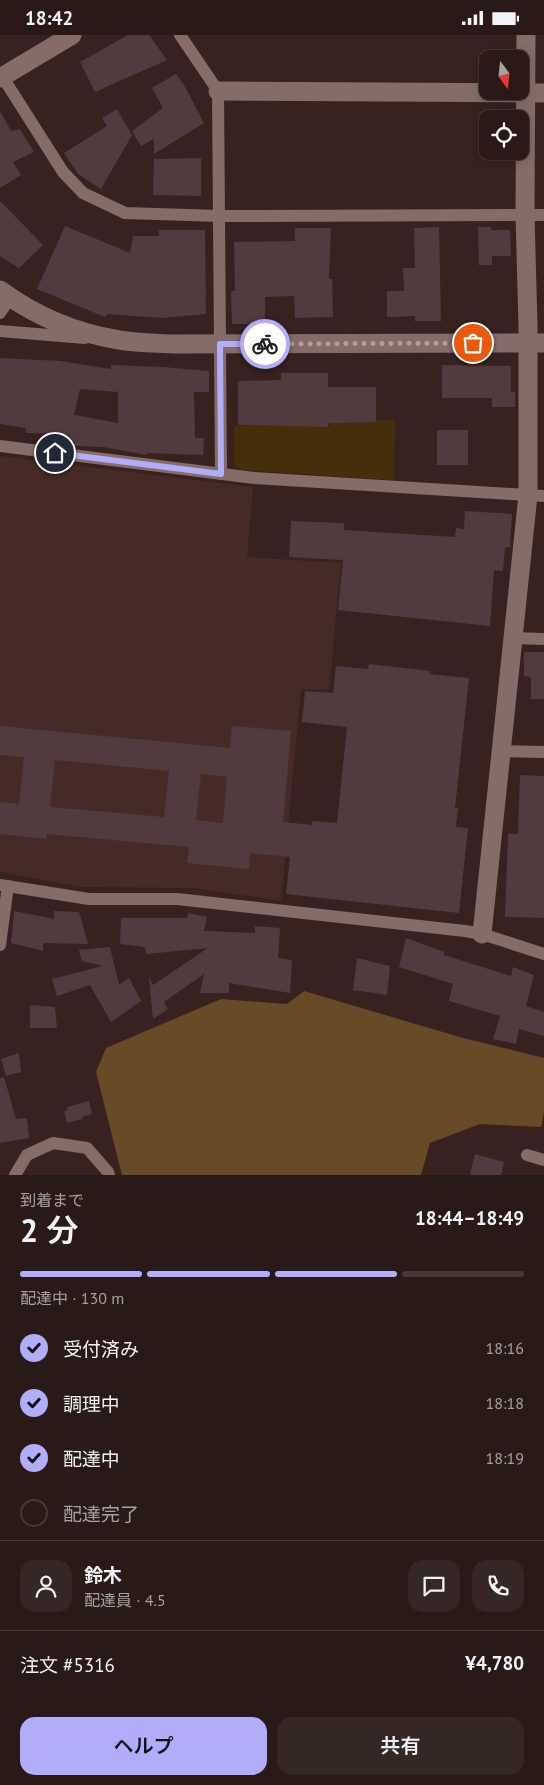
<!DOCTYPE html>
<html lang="ja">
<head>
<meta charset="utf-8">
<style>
  :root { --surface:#291a17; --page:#352724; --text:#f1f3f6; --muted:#a5a1a1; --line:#453836; --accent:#b0aefa }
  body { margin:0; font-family:"PT Sans","Noto Sans JP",sans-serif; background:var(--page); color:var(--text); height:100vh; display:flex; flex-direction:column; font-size:19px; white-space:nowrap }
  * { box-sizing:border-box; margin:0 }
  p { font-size:16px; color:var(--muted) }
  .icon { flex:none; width:28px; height:28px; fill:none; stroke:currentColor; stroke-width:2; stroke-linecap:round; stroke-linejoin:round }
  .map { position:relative; height:1140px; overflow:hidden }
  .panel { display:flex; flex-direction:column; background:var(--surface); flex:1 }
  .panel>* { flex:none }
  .needle { width:32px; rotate:165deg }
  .fabs { position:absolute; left:479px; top:15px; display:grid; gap:10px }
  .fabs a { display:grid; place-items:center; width:50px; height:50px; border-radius:10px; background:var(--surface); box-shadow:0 2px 12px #0003,0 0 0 1px var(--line); font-size:25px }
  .pin { position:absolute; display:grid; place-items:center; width:42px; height:42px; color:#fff; margin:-21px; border:2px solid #fff; border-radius:50%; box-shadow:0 1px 5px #0007 }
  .courier { position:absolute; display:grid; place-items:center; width:50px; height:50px; margin:-25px; border:4px solid #b0aefa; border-radius:50%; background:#fff; color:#222; box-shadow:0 1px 6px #0007 }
  .head em { font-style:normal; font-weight:600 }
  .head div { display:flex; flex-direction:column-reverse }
  .head { display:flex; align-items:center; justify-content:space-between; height:85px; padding:0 20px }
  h1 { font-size:32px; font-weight:600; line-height:38px }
  .bar { display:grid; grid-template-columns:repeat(4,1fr); gap:8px 5px; align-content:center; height:60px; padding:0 20px }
  .bar i { height:6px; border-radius:4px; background:var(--line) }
  .bar .current { background:var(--accent) }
  .bar p { grid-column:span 4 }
  .line { display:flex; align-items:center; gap:12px; padding:0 20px; border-top:1px solid var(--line) }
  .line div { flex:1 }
  .round { display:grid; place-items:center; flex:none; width:52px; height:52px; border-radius:15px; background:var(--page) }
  ol { padding:0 20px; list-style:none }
  li { display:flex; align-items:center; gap:15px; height:55px }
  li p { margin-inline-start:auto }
  li .icon { padding:5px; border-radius:50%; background:var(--accent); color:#111; stroke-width:4 }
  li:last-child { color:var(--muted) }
  li i { width:28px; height:28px; border:2px solid var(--line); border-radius:50% }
  .cta { display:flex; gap:10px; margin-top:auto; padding:10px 20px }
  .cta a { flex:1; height:58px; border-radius:15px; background:var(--accent); color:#111; font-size:20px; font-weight:600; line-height:58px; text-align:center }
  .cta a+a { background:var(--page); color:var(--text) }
  .status { display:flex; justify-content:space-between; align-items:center; height:35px; padding:0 25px; background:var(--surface); direction:ltr }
  .status svg { height:14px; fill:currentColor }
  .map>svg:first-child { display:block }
  .built { fill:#462a25 }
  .green { fill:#462e0b }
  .forest { fill:#664b26 }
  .building { fill:#523b3f; fill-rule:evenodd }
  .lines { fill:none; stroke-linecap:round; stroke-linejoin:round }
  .street { stroke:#856c67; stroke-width:12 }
  .secondary { stroke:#856c67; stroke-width:19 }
  .done { stroke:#af9e9a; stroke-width:5; stroke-dasharray:0 9 }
  .route { stroke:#b0aefa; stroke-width:6 }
</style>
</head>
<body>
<div class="status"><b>18:42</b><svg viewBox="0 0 49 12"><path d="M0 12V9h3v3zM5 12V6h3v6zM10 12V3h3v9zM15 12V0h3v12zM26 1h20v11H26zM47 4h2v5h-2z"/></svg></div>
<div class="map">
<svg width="544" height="1140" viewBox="0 0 544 1140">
  <rect width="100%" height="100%" fill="#37221f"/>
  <path class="built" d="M0,421L253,452L247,522L341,528L329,655L301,654L281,866L194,853L81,852L0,837Z"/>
  <path class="green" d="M330,385H395L394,445L241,435L234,428V391H330Z"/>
  <path class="forest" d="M304,956L463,1003L544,1023V1077L541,1092L480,1089L430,1108L421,1140H122L96,1037L106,1013L221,964L287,969Z"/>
  <g class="building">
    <path d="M128,0H149L167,25L95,57L80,27Z"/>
    <path d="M176,39L184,50L204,88L154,119V104L141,111L132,96L163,73L152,53Z"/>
    <path d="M117,74L132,100L101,154L78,139L64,118L107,91L102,83Z"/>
    <path d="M0,76L11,96L20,94L34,117L13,127L21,140L0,153Z"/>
    <path d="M201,123V161L153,160L154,124Z"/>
    <path d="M0,166L43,210L19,233L0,221Z"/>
    <path d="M65,191L130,218L133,201H159V195H205L206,279L162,283L107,279L105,282L37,254Z"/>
    <path d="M439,192L441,286H415V281L387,282V256H404L403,233H415L414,193Z"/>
    <path d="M478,192H491V195H510L511,221H492V230H479Z"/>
    <path d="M295,193H331L329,244H332L333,282L295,283L294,261L265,262V289H232L231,256H235L234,207L295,206Z"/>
    <path d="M0,323L60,326L111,334V330L163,332L209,336V357H194L195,403H204L203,420L147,418V420L103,412L58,410L59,399L26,398V393L0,389ZM80,354L118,357V388L74,380Z"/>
    <path d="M442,330L511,331V357H515V372H492V363H442Z"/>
    <path d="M281,338H328V352H376V387L328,388V392L238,390V346L281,345Z"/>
    <rect x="437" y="395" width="31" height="35"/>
    <path d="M465,476L512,479L510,512H505L503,536L494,535L490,591L338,575L343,525L289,522L291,486L344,488V495L455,502L456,493L464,494Z"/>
    <path d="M524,617H544V664H531V642L524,641Z"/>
    <path d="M369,629L430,636L429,639L469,643L455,773H458L456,792L468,793L459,878L286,859L290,822L250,818L249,834L187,828L189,812L47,799L46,804L0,799V767L19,769L24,722L0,720V691L230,713L232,691L291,696L283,787L312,790V786L337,788L347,692L302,687L305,656L333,658L336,631L368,634ZM55,725L169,736L164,782L50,772ZM201,739L227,742L223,788L196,785Z"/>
    <path d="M520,740L544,741V883L505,882L508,799H518Z"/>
    <path d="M14,876L54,884V876L79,877L88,909L43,908V916L11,908Z"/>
    <path d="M188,878L207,882L204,896L255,898V891L280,893L278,923L292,925L290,958L229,948V958H200L204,939L164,967L168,974L153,984L149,943L153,950L208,913L146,919L145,912L120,909L121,883H187Z"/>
    <path d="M406,903L444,917V920L511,941L513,932L534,940L526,971L544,977V1001L519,994L516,1009L493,1004L500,981L449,966L453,949L399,932Z"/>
    <path d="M110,912L119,950L129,943L141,966L111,987L90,950L57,961L52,944L103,931L82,926L79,915Z"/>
    <path d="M357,923L390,931L387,960L353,955Z"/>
    <path d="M30,970L55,972L57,993H30Z"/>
    <path d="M19,1018L21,1037L6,1041L1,1024Z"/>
    <path d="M4,1042L16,1084L27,1083L29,1103L0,1108V1043Z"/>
    <path d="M89,1066L92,1079L82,1082L83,1084L67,1088L64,1076L68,1075L67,1072Z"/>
    <path d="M475,1119L504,1127L501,1140H470Z"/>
  </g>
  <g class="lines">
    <g class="street">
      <path d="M180,0L218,56L221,439"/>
      <path d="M2,41L63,137L83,158L125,178L220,181L544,180"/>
      <path d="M0,278L10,263"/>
      <path d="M0,296L85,303"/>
      <path d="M0,411L254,443L544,461"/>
      <path d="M513,603L544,604"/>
      <path d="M501,716L544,717"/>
      <path d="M0,850L89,864H177L465,896L482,899L544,919"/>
      <path d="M0,910L8,851"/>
      <path d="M527,1120L544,1125"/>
      <path d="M15,1140L27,1120L53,1108L87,1113L108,1137L109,1140"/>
    </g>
    <g class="secondary">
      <path d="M0,43L72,0"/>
      <path d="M218,56L544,58"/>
      <path d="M0,255C35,281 76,298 119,305C136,308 155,308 173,309L544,308"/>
      <path d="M482,899L528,460V291L525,180L526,0"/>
    </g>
  </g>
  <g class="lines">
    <path class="done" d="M265,309L473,308"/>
    <path class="route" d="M55,418L221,439L220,309H265"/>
  </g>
</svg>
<div class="fabs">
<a><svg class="needle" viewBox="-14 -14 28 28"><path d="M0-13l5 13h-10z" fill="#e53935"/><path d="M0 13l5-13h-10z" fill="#a5a1a1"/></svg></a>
<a><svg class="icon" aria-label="locate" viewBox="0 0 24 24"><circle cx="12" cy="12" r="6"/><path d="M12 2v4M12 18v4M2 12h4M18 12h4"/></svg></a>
</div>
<div class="pin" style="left:473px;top:308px;background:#ea580c"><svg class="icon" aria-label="bag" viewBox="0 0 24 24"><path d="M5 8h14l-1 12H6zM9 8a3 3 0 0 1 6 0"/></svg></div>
<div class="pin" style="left:55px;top:418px;background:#1f2937"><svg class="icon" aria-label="home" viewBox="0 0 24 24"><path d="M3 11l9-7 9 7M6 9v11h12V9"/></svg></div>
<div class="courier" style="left:265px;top:309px"><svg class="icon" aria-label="bike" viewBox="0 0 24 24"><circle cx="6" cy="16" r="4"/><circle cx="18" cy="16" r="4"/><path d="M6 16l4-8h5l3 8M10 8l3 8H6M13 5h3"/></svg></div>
</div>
<section class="panel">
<div class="head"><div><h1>2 分</h1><p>到着まで</p></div><em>18:44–18:49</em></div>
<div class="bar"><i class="current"></i><i class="current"></i><i class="current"></i><i></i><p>配達中 · 130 m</p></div>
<ol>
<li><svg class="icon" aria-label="check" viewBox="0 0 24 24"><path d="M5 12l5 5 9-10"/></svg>受付済み<p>18:16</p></li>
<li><svg class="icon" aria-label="check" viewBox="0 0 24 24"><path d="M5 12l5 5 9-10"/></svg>調理中<p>18:18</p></li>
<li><svg class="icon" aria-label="check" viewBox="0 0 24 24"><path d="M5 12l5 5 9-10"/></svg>配達中<p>18:19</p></li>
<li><i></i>配達完了</li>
</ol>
<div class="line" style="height:90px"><a class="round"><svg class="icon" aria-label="person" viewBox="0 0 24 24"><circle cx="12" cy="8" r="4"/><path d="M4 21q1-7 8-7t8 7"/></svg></a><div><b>鈴木</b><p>配達員 · 4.5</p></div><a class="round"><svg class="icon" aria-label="chat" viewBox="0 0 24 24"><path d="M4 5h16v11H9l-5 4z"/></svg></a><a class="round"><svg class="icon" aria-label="phone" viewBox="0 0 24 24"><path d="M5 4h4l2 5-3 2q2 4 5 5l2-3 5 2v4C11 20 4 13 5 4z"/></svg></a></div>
<div class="line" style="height:65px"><div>注文 #5316</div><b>¥4,780</b></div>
<div class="cta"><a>ヘルプ</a><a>共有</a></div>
</section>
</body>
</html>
